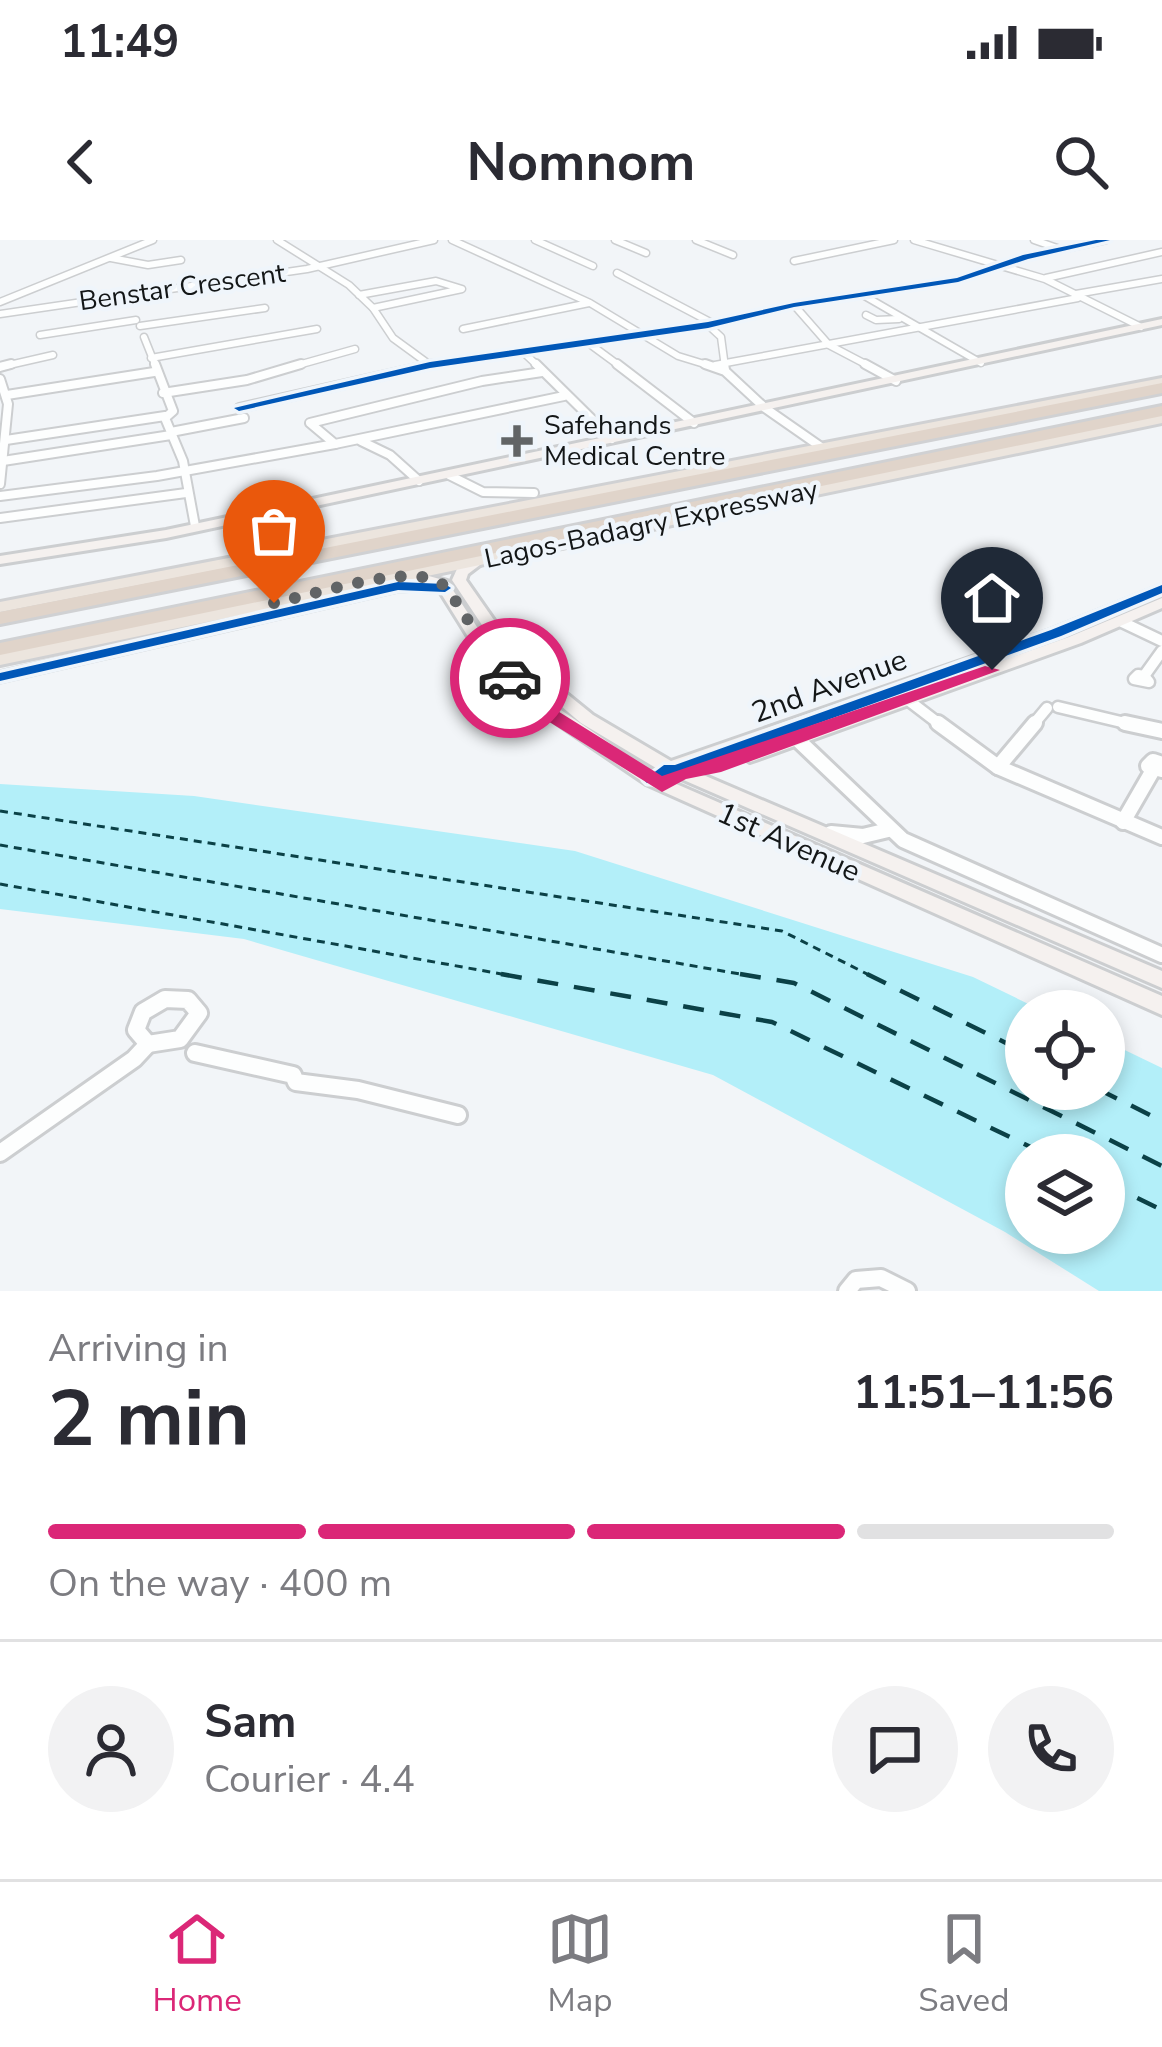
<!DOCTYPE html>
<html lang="en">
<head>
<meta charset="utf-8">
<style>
  :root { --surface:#fff; --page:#f2f2f3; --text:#2b2b33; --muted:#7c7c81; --line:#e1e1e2; --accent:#db2777 }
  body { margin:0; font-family:"Nunito Sans",sans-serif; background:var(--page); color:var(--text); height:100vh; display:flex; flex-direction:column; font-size:45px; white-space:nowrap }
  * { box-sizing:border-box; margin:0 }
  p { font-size:39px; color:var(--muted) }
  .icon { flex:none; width:66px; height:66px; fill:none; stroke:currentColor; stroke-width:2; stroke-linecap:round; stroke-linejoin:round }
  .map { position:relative; height:1051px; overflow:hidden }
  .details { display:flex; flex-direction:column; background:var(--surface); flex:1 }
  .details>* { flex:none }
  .tools { position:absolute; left:1005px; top:750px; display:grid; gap:24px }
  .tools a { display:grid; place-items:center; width:120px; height:120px; border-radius:50%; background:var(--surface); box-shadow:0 6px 18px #0003; font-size:60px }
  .pin { position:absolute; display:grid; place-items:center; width:102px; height:102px; color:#fff; margin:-123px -51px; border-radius:50% 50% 50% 0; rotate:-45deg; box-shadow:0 0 12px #0007 }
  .pin .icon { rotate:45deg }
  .courier { position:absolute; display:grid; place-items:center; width:120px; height:120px; margin:-60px; border:9px solid #db2777; border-radius:50%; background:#fff; color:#222; box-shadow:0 3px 15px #0007 }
  .head em { font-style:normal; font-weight:700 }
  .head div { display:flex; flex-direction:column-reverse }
  .head { display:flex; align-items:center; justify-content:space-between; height:204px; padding:0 48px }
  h1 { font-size:78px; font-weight:700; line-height:90px }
  .bar { display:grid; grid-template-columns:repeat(4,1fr); gap:18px 12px; align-content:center; height:144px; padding:0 48px }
  .bar i { height:15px; border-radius:9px; background:var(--line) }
  .bar .selected { background:var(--accent) }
  .bar p { grid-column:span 4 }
  .line { display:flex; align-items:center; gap:30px; padding:0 48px; border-top:3px solid var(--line) }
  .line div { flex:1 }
  .round { display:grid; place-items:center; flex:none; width:126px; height:126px; border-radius:63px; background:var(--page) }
  .status { display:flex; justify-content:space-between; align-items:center; height:84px; padding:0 60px; background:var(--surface); direction:ltr }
  .status svg { height:33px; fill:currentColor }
  header { display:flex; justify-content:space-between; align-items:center; height:156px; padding:0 48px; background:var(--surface); font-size:54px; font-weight:700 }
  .tab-bar { display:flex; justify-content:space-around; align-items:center; height:168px; border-top:3px solid var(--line); background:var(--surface); font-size:33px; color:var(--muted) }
  .tab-bar a { display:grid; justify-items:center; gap:6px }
  .tab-bar .selected { color:var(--accent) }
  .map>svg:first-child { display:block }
  .water { fill:#b3eff9; fill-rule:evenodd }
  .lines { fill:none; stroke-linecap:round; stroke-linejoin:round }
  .ferry-far1 { stroke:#0b4147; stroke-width:3; stroke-dasharray:8 6; stroke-linecap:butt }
  .ferry { stroke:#0b4147; stroke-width:4.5; stroke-dasharray:21 16; stroke-linecap:butt }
  .street-far4-casing { stroke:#ccced0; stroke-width:9 }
  .street-far3-casing { stroke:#ccced0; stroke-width:12 }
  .street-far2-casing { stroke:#ccced0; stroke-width:15 }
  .street-far1-casing { stroke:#ccced0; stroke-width:20 }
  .street-casing { stroke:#ccced0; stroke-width:22 }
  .secondary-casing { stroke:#ccced0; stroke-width:6 }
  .primary-casing { stroke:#d0d1d3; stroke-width:6 }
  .highway-casing { stroke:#d0d1d3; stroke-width:6 }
  .street-far4 { stroke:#fdfefe; stroke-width:6 }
  .street-far3 { stroke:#fdfefe; stroke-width:8 }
  .street-far2 { stroke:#fdfefe; stroke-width:10 }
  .street-far1 { stroke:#fdfefe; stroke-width:14 }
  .street { stroke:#fdfefe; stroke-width:16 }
  .secondary { fill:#f5f1ef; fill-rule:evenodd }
  .primary { fill:#ece5de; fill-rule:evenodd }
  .highway { fill:#e0d4ca; fill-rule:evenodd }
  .cycleway-casing { stroke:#eff5fb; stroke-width:7 }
  .cycleway { fill:#0057b8; fill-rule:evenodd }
  .route { fill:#db2777 }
  .done { stroke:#616466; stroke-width:12; stroke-dasharray:0 21.6 }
  .poi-dot { fill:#616466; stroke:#eff5fb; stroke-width:4.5 }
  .labels { text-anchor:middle; stroke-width:9; stroke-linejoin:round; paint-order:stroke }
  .far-street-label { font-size:27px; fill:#131617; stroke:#eff5fb }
  .far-poi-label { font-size:27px; fill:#131617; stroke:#eff5fb; text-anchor:start }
  .street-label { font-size:30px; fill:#131617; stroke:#eff5fb }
</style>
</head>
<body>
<div class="status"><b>11:49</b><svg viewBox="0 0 49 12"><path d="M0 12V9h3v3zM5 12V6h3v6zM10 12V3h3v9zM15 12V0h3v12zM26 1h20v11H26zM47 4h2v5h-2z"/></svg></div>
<header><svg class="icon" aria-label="back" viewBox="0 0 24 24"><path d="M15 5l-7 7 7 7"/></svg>Nomnom<svg class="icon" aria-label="search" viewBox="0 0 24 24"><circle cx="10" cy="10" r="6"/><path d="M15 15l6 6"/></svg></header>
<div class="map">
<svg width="1162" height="1051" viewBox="0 0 1162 1051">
  <rect width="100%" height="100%" fill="#f2f5f8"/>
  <path class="water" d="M0,544L194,556L575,611L973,737L1043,771H1026V849H1104V800L1162,828V1051H1099L1005,992L713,835L244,699L0,669ZM1026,915H1104V993H1026Z"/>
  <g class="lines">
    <g class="ferry-far1">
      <path d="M0,571L782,691L873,737"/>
      <path d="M0,605L757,737"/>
      <path d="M0,644L518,737"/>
    </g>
    <g class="ferry">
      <path d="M501,734L772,782L1047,915"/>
      <path d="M740,734L794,743L1162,926"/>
      <path d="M867,734L1026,813"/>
      <path d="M1098,849L1162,881"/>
      <path d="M1104,942L1162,970"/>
    </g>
    <defs>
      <g id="street-far4">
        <path d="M277,0L349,45L373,68L393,98L430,125"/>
        <path d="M452,0L590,63L678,116L714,127"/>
        <path d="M535,0L593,26"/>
        <path d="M615,0L646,13"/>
        <path d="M696,0L733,15"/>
        <path d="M914,0L1045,39L1141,87"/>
        <path d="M1034,0L1060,9"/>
        <path d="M111,18L148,25L181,20"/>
        <path d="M794,21L894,0"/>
        <path d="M617,33L712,83"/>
        <path d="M1046,38L1162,12"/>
        <path d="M1076,54L1162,39"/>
        <path d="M359,55L436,41L462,49L373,68"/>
        <path d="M863,55L981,123"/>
        <path d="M0,62L153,0"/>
        <path d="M794,65L829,105L871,127"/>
        <path d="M0,74L307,29L434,0"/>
        <path d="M866,75L876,80L899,79"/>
        <path d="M708,85L721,97L725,127"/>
        <path d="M140,86L265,68"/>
        <path d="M463,89L589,63"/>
        <path d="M40,95L136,80"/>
        <path d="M144,97L156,127"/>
        <path d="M587,102L621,127"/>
        <path d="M522,111L539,127"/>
        <path d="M151,118L317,89"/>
        <path d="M715,125L1078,58"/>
        <path d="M0,127L53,115"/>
        <path d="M291,127L355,109"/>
        <path d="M419,127L708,85L794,65L958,40L1026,17L1106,0"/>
      </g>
      <g id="street-far3">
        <path d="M155,124L173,171L165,178L183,221L195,286"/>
        <path d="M536,124L612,199"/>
        <path d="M617,124L694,183"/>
        <path d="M705,124L725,131L765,168L821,207"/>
        <path d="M724,124L725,130"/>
        <path d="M865,124L896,141"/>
        <path d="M0,127L11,124"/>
        <path d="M542,132L482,141L310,183L335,204L564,156"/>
        <path d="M0,139L8,164L0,244"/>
        <path d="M163,153L247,140L301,124"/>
        <path d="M7,155L154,132"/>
        <path d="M239,168L434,124"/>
        <path d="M171,192L244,178"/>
        <path d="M6,200L165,176"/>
        <path d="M361,201L390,215L419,241"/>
        <path d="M3,221L171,195"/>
        <path d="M449,235L483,252L534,253"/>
        <path d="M0,256L157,236L335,204"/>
        <path d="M0,278L186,253"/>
      </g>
      <g id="street-far2">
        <path d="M1122,382L1162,401"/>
        <path d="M1138,435L1144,436L1149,442L1134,439Z"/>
        <path d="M1144,436L1162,411"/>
        <path d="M0,437L398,346L444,347"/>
        <path d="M908,460L942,486"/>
        <path d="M1058,467L1138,486"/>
        <path d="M1032,486L1047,468"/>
      </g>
      <g id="street-far1">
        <path d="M938,483L998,527L1162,597"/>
        <path d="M1125,483L1162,491"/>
        <path d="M798,500L903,600L1162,715"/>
        <path d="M1162,524L1153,521L1148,526L1162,530"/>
        <path d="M998,527L1035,483"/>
        <path d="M1123,582L1153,530"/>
        <path d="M831,593L863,596L888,590"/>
      </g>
      <g id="street">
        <path d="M165,759L188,760L199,773L180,799L148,804L136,790L143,772Z"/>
        <path d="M195,813L293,835L296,842L358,850L458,875"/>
        <path d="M0,913L134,819L148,804"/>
        <path d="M847,1051L856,1040L881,1038L907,1051"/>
      </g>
      <g id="secondary">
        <path d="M1162,79V85L166,298L0,324V316L166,290Z"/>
        <path d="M482,314L489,318L468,334L466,340L510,403L540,432L593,475L671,521L1050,390L1162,345V354L1062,396L687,528L1162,731V748L656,528L581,483L528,438L498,409L452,340L457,329Z"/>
        <path d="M407,330L447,341L494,413L533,451L658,536L1162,756V775L646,544L521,459L482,419L437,347L402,337V331Z"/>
        <path d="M1162,358V368L1081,403L756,520L750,522L741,516L744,512L1069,397Z"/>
      </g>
      <g id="primary">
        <path d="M1162,138V146L0,372V362Z"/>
        <path d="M1162,175V183L0,425V413Z"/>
      </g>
      <g id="highway">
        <path d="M1162,143V153L0,384V372Z"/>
        <path d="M1162,166V176L0,415V403Z"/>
      </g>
    </defs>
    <use href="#street-far4" class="street-far4-casing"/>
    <use href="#street-far3" class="street-far3-casing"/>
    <use href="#street-far2" class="street-far2-casing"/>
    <use href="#street-far1" class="street-far1-casing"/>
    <use href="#street" class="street-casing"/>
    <use href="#secondary" class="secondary-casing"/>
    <use href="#primary" class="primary-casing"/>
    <use href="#highway" class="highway-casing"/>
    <use href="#street-far4" class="street-far4"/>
    <use href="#street-far3" class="street-far3"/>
    <use href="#street-far2" class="street-far2"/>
    <use href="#street-far1" class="street-far1"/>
    <use href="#street" class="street"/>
    <use href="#secondary" class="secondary"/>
    <use href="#primary" class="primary"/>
    <use href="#highway" class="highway"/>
    <defs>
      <g id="cycleway">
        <path d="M1096,0H1110L1028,19L958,42L794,67L708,88L430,128L239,171L234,168L430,122L708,82L794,63L957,38L1023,15Z"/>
        <path d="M398,342L445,344L451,348L445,352L398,350L0,441V433Z"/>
        <path d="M1162,345V353L1061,396L680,533L671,534L657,543H647L644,540L664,525H675L1051,390Z"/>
      </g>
    </defs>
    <use href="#cycleway" class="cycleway-casing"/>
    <use href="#cycleway" class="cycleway"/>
  </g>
  <path class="route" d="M985,426L1000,430L721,532L686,539L662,552L543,478L501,438L516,434L556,470L662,536Z"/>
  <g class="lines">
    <path class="done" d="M274,363C310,356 421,318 445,347C469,376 482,411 510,438"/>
  </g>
  <path class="poi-dot" d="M511 183h12v12h12v12h-12v12h-12v-12h-12v-12h12z"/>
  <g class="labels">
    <g class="far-street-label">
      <text transform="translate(182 47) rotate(-8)" y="9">Benstar Crescent</text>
      <text transform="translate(651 284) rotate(-12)" y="9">Lagos-Badagry Expressway</text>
    </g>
    <g class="far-poi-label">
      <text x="544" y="194">Safehands<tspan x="544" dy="31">Medical Centre</tspan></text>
    </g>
    <g class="street-label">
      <text transform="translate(829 446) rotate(-20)" y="10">2nd Avenue</text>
      <text transform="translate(789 602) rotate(24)" y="10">1st Avenue</text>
    </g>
  </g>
</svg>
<div class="tools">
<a><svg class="icon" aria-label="locate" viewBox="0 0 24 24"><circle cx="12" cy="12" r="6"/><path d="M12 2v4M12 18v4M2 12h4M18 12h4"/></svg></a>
<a><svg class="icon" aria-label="layers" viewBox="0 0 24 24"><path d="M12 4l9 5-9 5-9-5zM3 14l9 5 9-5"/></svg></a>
</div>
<div class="pin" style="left:274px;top:363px;background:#ea580c"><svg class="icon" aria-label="bag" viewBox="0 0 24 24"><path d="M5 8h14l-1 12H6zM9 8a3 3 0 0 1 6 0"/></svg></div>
<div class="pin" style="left:992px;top:430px;background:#1f2937"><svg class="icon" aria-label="home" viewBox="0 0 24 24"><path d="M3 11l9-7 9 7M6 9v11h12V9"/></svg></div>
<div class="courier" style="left:510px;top:438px"><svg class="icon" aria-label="car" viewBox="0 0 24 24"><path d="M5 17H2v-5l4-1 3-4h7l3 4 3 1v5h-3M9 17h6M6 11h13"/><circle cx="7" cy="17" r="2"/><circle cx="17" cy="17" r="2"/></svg></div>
</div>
<section class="details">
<div class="head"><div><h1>2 min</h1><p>Arriving in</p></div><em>11:51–11:56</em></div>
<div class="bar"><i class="selected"></i><i class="selected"></i><i class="selected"></i><i></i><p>On the way · 400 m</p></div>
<div class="line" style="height:216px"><a class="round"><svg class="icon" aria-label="person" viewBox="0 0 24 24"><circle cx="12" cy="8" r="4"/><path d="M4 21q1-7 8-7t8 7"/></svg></a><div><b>Sam</b><p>Courier · 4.4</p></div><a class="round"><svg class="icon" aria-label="chat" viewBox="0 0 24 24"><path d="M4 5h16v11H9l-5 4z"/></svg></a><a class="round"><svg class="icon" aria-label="phone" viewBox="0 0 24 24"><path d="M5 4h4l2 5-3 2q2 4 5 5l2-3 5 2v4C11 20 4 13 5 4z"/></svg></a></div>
</section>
<nav class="tab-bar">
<a class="selected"><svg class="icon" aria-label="home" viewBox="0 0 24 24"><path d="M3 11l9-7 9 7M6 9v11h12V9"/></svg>Home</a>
<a><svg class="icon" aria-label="map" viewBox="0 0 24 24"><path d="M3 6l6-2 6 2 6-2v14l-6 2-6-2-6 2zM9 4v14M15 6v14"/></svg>Map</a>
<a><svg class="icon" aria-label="saved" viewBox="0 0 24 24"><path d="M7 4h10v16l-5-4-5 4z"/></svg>Saved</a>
</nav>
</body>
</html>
